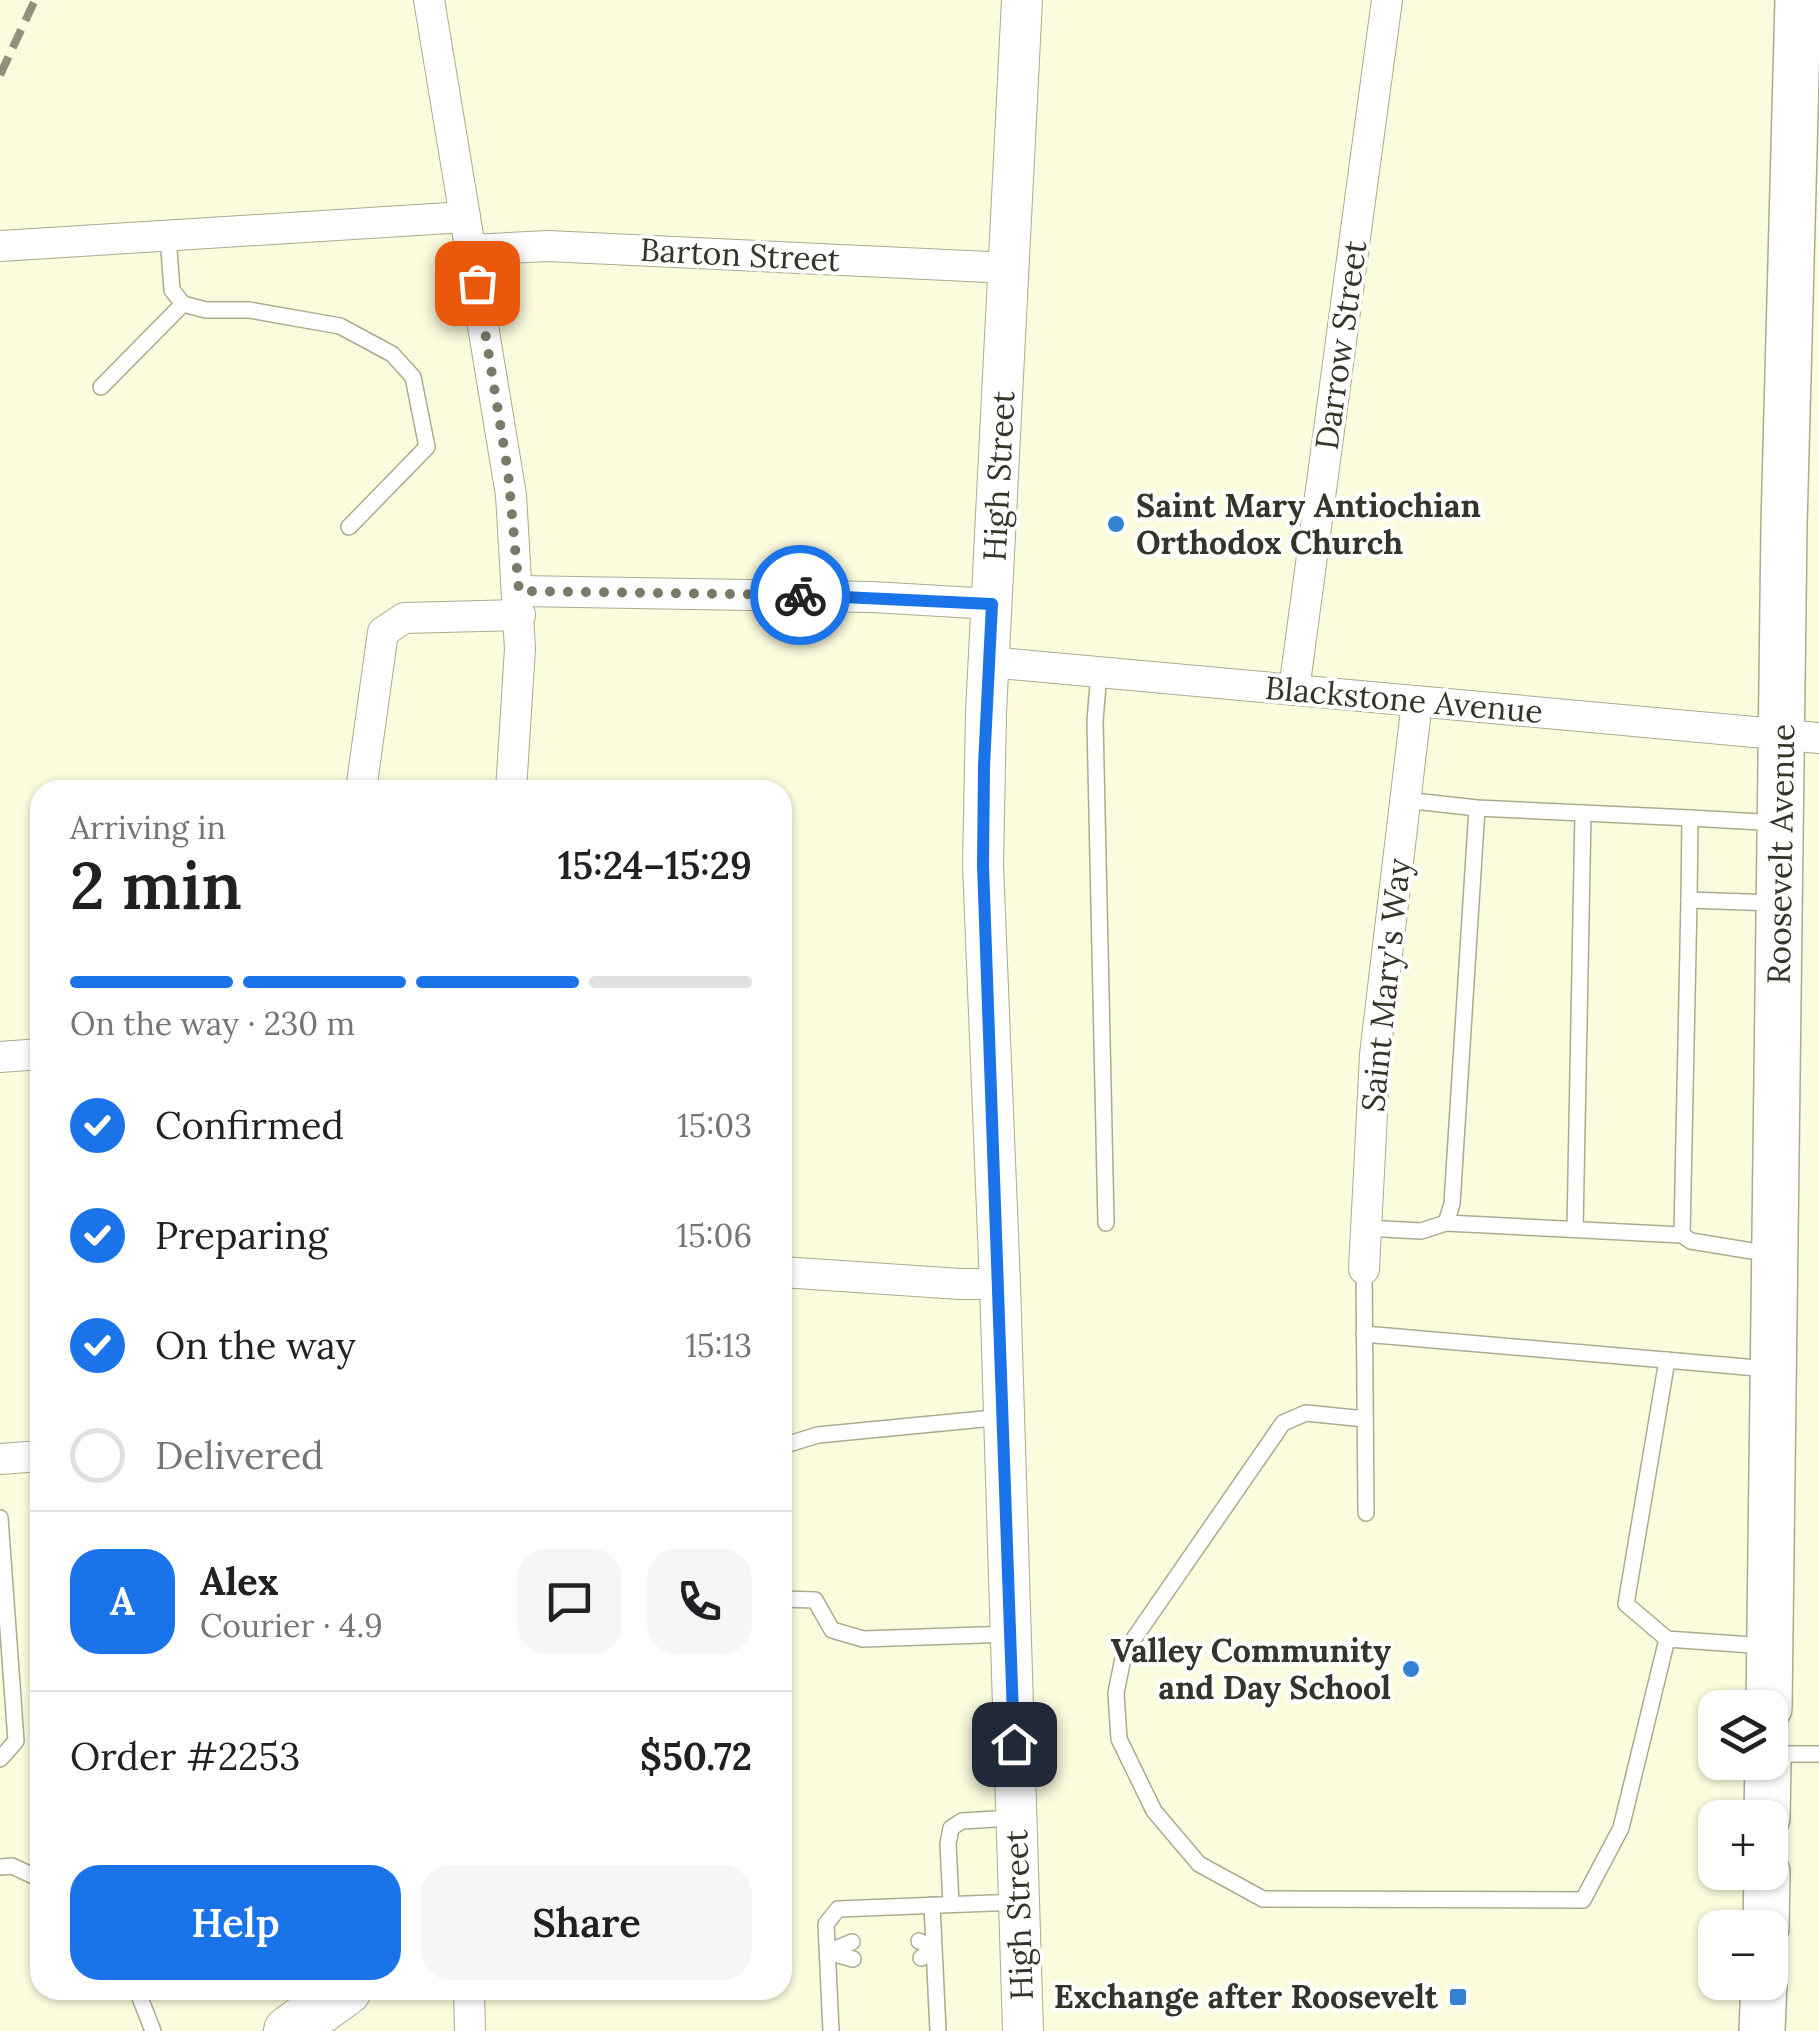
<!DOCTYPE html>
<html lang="en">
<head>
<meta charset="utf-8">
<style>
  :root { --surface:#fff; --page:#f6f6f6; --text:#202124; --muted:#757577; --line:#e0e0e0; --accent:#1a73e8 }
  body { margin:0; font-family:Lora,serif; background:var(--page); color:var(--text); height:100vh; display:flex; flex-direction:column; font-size:38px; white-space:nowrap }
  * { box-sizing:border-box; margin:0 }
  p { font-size:32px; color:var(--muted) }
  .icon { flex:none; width:55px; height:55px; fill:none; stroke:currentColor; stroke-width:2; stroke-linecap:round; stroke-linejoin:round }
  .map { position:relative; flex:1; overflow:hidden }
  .sheet { position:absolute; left:30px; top:780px; width:762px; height:1220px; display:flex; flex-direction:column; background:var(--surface); border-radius:30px; box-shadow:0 2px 8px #0004 }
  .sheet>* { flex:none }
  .tools { position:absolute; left:1698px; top:1690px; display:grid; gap:20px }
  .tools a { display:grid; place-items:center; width:90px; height:90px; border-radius:20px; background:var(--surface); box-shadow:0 2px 8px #0004; font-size:50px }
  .pin { position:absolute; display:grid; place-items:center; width:85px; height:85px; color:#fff; margin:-42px; border-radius:20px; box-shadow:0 5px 15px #0006 }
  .courier { position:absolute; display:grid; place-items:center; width:100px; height:100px; margin:-50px; border:8px solid #1a73e8; border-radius:50%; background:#fff; color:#222; box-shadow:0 2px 12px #0007 }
  .overview em { font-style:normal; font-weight:600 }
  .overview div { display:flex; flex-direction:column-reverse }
  .overview { display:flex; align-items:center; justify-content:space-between; height:170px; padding:0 40px }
  h1 { font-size:65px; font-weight:600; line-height:75px }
  .bar { display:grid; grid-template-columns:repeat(4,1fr); gap:15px 10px; align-content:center; height:120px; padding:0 40px }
  .bar i { height:12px; border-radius:8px; background:var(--line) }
  .bar .selected { background:var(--accent) }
  .bar p { grid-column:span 4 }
  .line { display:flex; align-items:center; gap:25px; padding:0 40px; border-top:2px solid var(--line) }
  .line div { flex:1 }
  .round { display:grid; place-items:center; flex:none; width:105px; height:105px; border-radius:30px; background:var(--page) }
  ol { padding:0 40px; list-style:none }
  li { display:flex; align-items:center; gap:30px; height:110px }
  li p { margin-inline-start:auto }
  li .icon { padding:10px; border-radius:50%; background:var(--accent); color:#fff; stroke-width:4 }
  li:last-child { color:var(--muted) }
  li i { width:55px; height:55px; border:5px solid var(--line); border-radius:50% }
  .cta { display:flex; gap:20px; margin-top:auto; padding:20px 40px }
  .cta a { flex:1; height:115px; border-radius:30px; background:var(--accent); color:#fff; font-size:40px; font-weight:600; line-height:115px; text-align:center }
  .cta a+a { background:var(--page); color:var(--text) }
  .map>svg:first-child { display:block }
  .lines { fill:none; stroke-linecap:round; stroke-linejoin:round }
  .service-casing { stroke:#acab90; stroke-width:18 }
  .minor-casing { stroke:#acab90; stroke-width:32 }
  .tertiary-casing { stroke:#acab90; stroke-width:42 }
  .secondary-casing { stroke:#acab90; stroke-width:48 }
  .primary-casing { stroke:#acab90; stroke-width:52 }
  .service { stroke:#fff; stroke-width:15 }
  .minor { stroke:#fff; stroke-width:30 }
  .tertiary { stroke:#fff; stroke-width:40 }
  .secondary { stroke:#fff; stroke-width:45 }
  .primary { stroke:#fff; stroke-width:50 }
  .rail { stroke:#91907d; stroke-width:8; stroke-dasharray:20 10; stroke-linecap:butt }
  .done { stroke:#7a7a68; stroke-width:10; stroke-dasharray:0 18 }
  .route { stroke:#1a73e8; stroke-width:12 }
  .poi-dot { fill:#3382d2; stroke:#fff; stroke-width:4 }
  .labels { text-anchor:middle; stroke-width:8; stroke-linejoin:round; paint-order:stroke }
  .street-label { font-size:32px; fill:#353429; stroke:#fff }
  .poi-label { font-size:32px; font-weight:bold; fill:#353429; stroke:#fff; text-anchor:end }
</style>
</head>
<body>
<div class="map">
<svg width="1819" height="2031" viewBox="0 0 1819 2031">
  <rect width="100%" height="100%" fill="#fbfbde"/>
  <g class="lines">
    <defs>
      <g id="service">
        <path d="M168,236L172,290L183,304L206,310H249L340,326L392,354L413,377L427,447L349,527"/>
        <path d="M101,387L183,304"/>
        <path d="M1099,672L1095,721L1106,1223"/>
        <path d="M1405,800L1477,808L1690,818"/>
        <path d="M1689,900L1682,1235L1691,1241L1770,1254"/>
        <path d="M1775,903L1689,900L1690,818L1778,823"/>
        <path d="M1446,1223L1682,1235"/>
        <path d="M1366,1228L1421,1231L1446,1223L1452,1204L1477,808"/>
        <path d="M1575,1229L1583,813"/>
        <path d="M1364,1269L1366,1513"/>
        <path d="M1364,1334L1769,1369"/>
        <path d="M1667,1360L1626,1604L1667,1639L1766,1646"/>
        <path d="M1365,1419L1306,1413L1283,1423L1124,1653L1116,1693L1119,1739L1154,1811L1199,1864L1263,1899L1583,1900L1621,1828L1667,1639"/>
        <path d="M782,1446L818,1435L1004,1417"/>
        <path d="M0,1518L16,1741L0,1759"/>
        <path d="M782,1599L815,1600L832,1630L863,1639L1011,1634"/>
        <path d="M1770,1754H1819"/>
        <path d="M0,1867L12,1866L40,1879"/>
        <path d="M951,1904L948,1844L951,1828L962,1821L1013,1818"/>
        <path d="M932,1905L938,2031"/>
        <path d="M919,1941L934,1949L921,1958"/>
        <path d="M852,1942L828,1952L853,1959"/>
        <path d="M137,1990L153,2031"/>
        <path d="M831,2031L826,1924L838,1909L1019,1902"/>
      </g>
      <g id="minor">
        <path d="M429,0L511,495L520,649L511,790"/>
        <path d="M0,246L465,217"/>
        <path d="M471,250L548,246L1010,268"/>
        <path d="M519,591L872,597L992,604"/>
        <path d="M989,662L1819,738"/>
        <path d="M1294,690L1387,0"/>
        <path d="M361,790L383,632L404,618L520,615"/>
        <path d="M0,1057L40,1054"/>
        <path d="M1364,1269L1375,1055L1417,702"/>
        <path d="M782,1272L960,1284H1000"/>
        <path d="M0,1459L40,1456"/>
        <path d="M469,1990L470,2031"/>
      </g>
      <path id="tertiary" d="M1022,0L986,713L983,865L1000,1284L1023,2031"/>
      <g id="secondary">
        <path d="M1769,1708L1784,525L1798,0"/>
        <path d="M1767,1818L1768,1762"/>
        <path d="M1766,1928L1767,1872"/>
        <path d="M1762,2031L1764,1982"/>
      </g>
      <path id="primary" d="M289,2031L346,1990"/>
    </defs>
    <use href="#service" class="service-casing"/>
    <use href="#minor" class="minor-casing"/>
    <use href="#tertiary" class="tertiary-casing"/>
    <use href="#secondary" class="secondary-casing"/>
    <use href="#primary" class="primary-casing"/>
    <use href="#service" class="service"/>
    <use href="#minor" class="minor"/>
    <use href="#tertiary" class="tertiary"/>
    <use href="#secondary" class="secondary"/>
    <use href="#primary" class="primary"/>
    <path class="rail" d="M0,75L35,0"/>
  </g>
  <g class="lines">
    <path class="done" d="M477,283L508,472L519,591L800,595"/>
    <path class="route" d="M800,595L992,604L984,766L983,865L1014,1744"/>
  </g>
  <g class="poi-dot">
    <circle cx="1116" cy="524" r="10"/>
    <circle cx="1411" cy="1669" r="10"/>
    <rect x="1448" y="1987" width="20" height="20" rx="5"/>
  </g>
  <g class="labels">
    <g class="street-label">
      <text transform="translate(740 255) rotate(3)" y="11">Barton Street</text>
      <text transform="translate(1341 345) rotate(-82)" y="11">Darrow Street</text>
      <text transform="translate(999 476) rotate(-87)" y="11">High Street</text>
      <text transform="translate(1404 700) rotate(5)" y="11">Blackstone Avenue</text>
      <text transform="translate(1781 854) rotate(-89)" y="11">Roosevelt Avenue</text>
      <text transform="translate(1386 985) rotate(-84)" y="11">Saint Mary's Way</text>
      <text transform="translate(1019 1915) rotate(-92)" y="11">High Street</text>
    </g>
    <g class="poi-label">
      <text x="1136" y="517" text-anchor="start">Saint Mary Antiochian<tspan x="1136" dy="37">Orthodox Church</tspan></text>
      <text x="1391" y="1662">Valley Community<tspan x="1391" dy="37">and Day School</tspan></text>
      <text x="1438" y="2008">Exchange after Roosevelt</text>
    </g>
  </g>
</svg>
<div class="tools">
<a><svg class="icon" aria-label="layers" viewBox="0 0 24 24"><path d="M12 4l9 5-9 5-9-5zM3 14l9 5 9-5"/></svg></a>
<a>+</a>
<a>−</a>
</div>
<div class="pin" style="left:477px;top:283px;background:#ea580c"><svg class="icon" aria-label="bag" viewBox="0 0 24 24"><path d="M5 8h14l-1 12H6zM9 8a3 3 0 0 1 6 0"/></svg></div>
<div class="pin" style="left:1014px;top:1744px;background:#1f2937"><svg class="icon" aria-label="home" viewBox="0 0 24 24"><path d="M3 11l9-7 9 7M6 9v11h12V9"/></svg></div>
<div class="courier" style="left:800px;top:595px"><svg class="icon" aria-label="bike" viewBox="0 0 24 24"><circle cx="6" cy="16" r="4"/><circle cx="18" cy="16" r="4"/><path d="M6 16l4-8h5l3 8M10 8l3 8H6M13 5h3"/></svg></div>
<section class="sheet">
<div class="overview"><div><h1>2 min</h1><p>Arriving in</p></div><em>15:24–15:29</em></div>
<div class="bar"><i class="selected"></i><i class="selected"></i><i class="selected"></i><i></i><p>On the way · 230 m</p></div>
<ol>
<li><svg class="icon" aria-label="check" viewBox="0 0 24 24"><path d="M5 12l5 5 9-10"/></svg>Confirmed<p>15:03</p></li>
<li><svg class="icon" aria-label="check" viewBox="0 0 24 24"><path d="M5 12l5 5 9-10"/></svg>Preparing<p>15:06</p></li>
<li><svg class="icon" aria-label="check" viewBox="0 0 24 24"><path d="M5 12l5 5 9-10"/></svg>On the way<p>15:13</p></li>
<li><i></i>Delivered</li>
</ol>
<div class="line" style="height:180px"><b class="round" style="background:var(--accent);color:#fff">A</b><div><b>Alex</b><p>Courier · 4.9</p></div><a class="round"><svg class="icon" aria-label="chat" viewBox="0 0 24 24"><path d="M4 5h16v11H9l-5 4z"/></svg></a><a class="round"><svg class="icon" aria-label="phone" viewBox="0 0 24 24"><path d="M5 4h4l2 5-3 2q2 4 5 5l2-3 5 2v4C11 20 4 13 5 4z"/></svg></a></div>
<div class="line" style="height:130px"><div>Order #2253</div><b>$50.72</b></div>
<div class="cta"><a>Help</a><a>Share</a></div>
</section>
</div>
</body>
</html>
